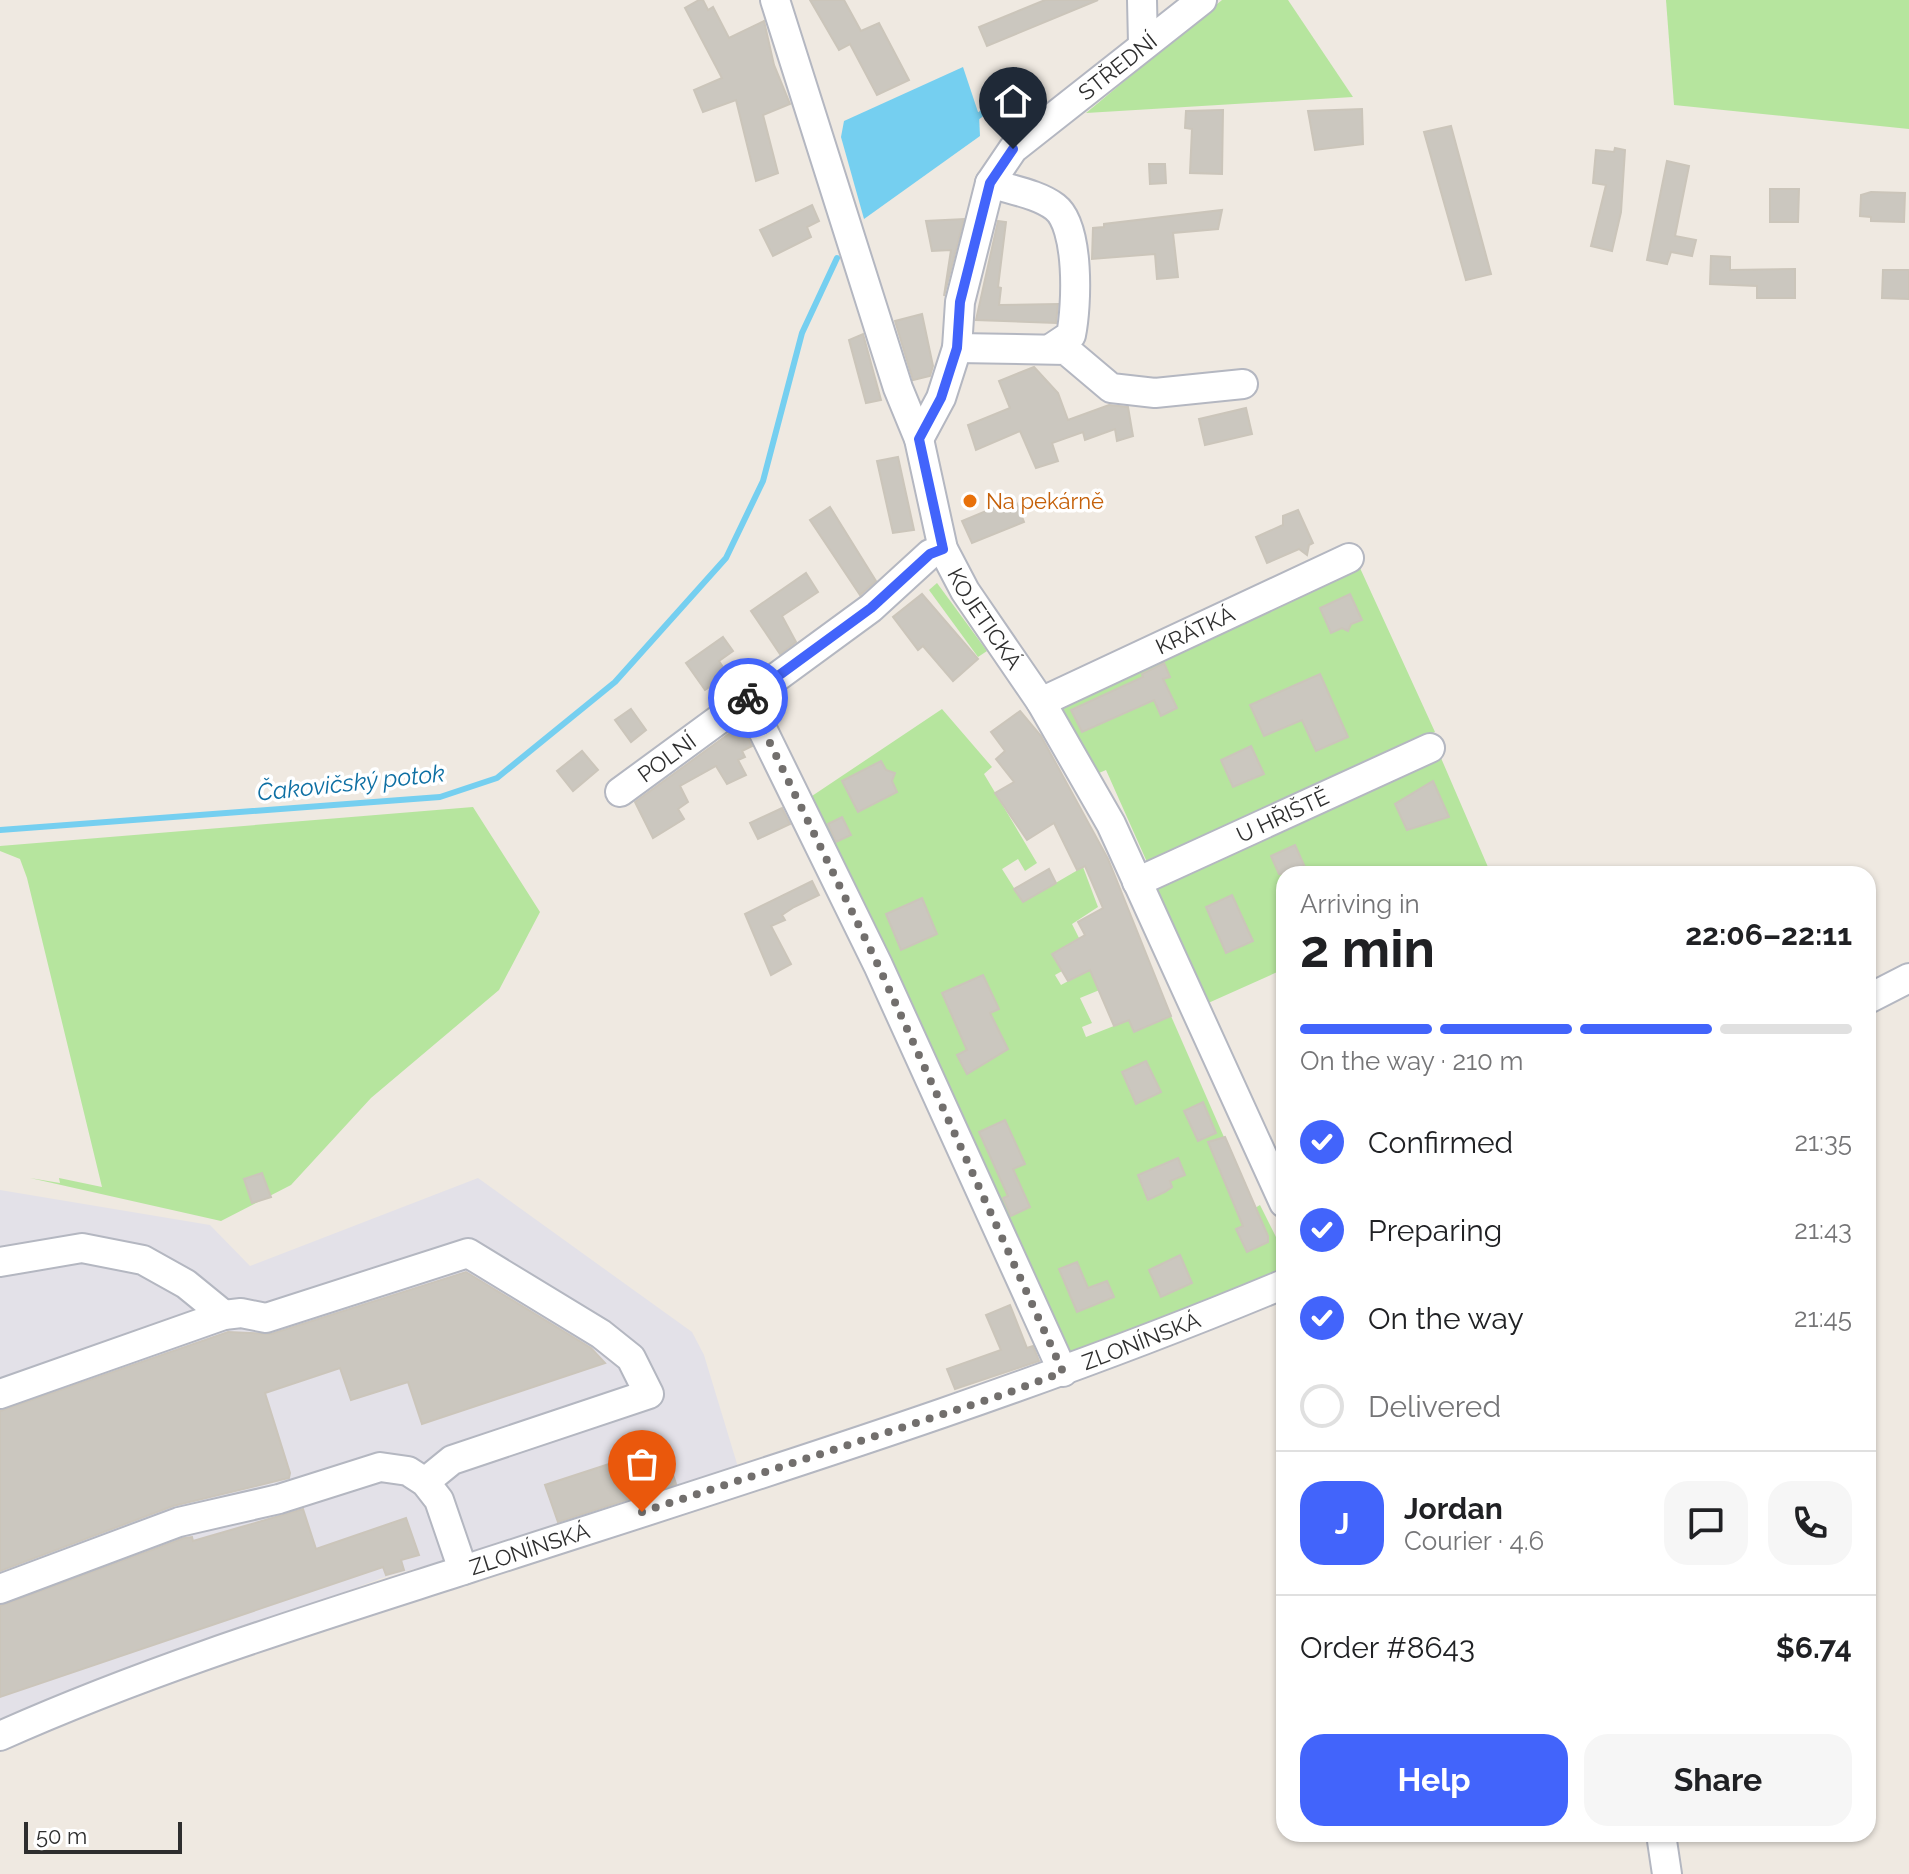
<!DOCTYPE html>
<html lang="en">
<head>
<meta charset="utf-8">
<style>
  :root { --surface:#fff; --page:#f6f6f6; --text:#202124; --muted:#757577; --line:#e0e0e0; --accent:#4264fb }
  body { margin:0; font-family:Raleway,sans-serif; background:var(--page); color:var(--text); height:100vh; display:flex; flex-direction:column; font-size:30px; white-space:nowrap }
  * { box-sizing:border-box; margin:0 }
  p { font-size:26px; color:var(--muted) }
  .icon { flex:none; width:44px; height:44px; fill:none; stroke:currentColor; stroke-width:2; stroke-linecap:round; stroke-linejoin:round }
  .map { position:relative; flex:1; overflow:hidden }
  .sheet { position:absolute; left:1276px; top:866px; width:600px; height:976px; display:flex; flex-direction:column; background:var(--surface); border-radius:24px; box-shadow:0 2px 6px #0004 }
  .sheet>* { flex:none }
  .scale { position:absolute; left:24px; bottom:20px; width:158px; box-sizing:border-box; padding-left:8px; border:4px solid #2e2e2e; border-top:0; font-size:22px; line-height:28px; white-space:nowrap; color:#2e2e2e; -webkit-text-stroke:6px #fff; paint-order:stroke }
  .pin { position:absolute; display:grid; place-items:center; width:68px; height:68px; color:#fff; margin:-82px -34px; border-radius:50% 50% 50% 0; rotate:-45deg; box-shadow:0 0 8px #0007 }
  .pin .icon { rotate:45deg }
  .courier { position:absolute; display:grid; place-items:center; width:80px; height:80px; margin:-40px; border:6px solid #4264fb; border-radius:50%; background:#fff; color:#222; box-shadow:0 2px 10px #0007 }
  .overview em { font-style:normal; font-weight:700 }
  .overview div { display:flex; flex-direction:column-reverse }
  .overview { display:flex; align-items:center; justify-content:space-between; height:136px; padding:0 24px }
  h1 { font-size:52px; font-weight:700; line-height:60px }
  .bar { display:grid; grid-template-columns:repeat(4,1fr); gap:12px 8px; align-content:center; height:96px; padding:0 24px }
  .bar i { height:10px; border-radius:6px; background:var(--line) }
  .bar .on { background:var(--accent) }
  .bar p { grid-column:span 4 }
  .line { display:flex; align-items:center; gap:20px; padding:0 24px; border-top:2px solid var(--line) }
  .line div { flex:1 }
  .round { display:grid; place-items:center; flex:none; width:84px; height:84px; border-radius:24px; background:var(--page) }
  ol { padding:0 24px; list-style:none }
  li { display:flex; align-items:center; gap:24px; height:88px }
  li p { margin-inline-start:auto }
  li .icon { padding:8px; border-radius:50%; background:var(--accent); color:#fff; stroke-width:4 }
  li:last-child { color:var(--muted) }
  li i { width:44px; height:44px; border:4px solid var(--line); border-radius:50% }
  .primary-button { display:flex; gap:16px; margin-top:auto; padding:16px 24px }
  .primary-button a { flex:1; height:92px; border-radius:24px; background:var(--accent); color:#fff; font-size:32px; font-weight:700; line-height:92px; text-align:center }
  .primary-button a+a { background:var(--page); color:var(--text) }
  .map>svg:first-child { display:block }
  .industrial { fill:#e3e1e8 }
  .green { fill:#b6e59e }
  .water { fill:#75cff0 }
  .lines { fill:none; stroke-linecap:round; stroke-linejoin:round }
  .stream { stroke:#75cff0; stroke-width:6 }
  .building { fill:#cbc7bf; stroke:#cbc5ba; stroke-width:2 }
  .minor-casing { stroke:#b4b7c1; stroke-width:32 }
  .minor { stroke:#fff; stroke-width:28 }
  .done { stroke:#726f6d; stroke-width:8; stroke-dasharray:0 14.4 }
  .route { stroke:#4264fb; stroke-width:10 }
  .food-dot { fill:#e8710a; stroke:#fff; stroke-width:3 }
  .labels { text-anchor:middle; stroke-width:7; stroke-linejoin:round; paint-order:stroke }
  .street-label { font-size:22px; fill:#2e2e2e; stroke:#fff }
  .food-label { font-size:22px; fill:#c56008; stroke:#fff; text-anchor:start }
  .water-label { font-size:24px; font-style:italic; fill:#0d6fa3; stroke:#fff }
</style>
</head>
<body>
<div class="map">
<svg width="1909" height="1874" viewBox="0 0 1909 1874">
  <rect width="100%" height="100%" fill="#efe9e1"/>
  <path class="industrial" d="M478,1178L692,1332L704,1355L741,1477L382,1578L0,1722V1190L210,1225L250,1266Z"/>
  <g class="green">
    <path d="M1222,0H1288L1353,97L1086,113Z"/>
    <path d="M1666,0H1909V129L1674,105Z"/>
    <path d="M1360,568L1435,732L1147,862L1106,770L1099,773L1055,702Z"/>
    <path d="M937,583L987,651L978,657L929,590Z"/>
    <path d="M942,709L992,767L984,774L1037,863L1025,871L1018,859L1002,869L1023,902L1083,867L1098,907L1072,924L1079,938L1052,954L1060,967L1087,957L1055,975L1061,985L1094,967L1102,989L1080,998L1092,1023L1082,1027L1086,1037L1129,1020L1134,1031L1171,1016L1255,1208L1260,1205L1284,1253L1279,1277L1067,1356L809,798Z"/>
    <path d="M1441,758L1491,874H1284V969L1206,1004L1156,891L1158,885Z"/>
    <path d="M473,807L540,912L499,990L371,1098L291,1185L221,1221L30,1178L60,1183L59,1178L102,1187L27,878L20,859L0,851V846Z"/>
  </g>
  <path class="water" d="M963,67L979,115L980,136L864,219L841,137L844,121Z"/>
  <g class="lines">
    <g class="stream">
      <path d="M973,120L985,111"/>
      <path d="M0,830L440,797L497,778L615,682L726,558L763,481L802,333L837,258"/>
    </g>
  </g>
  <g class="building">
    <path d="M699,0H703L708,10L713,7L729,38L764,21L774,65L790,104L763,115L778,173L756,181L736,100L703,112L694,90L722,78L685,8Z"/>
    <path d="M810,0H844L861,31L879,23L909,80L877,95L850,44L839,50Z"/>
    <path d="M1045,0H1098L987,46L979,27Z"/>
    <path d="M1362,109L1363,144L1315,150L1308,111Z"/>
    <path d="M1223,110L1222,174L1190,173L1192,129L1185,128L1186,111Z"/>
    <path d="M1451,126L1491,274L1466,280L1424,132Z"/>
    <path d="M1615,148L1625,150L1621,212L1612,251L1591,246L1606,185L1593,183L1596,150L1614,152Z"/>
    <path d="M1667,161L1689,166L1675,236L1696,240L1692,256L1671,252L1667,264L1647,260Z"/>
    <path d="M1149,164H1165L1166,183L1150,184Z"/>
    <path d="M1770,189H1799L1798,222H1770Z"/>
    <path d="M1871,192L1905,193L1904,222L1871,221V217L1860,216L1861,195Z"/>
    <path d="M812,205L819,221L807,227L811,237L773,256L760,230Z"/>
    <path d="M1222,210L1218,229L1173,233L1178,277L1157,279L1155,254L1092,259L1093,228L1104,227V224Z"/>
    <path d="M964,219L944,296L951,250L932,251L926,221Z"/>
    <path d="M998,221L1006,222L998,287L1001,288L999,305L1058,304L1056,323L976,320Z"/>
    <path d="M1711,256L1730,257V270L1795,269V298H1757V286L1710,284Z"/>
    <path d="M1883,270H1909V299L1882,298Z"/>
    <path d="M922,314L933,366L930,376L913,380L895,321Z"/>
    <path d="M863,334L881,400L866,403L849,340Z"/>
    <path d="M1034,367L1058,393L1068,420L1109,405L1128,407L1133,436L1117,441L1115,429L1085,440L1083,432L1052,443L1058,461L1036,468L1020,431L976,450L968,425L1010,408L999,381Z"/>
    <path d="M1246,408L1252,434L1205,445L1199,419Z"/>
    <path d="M898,457L914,530L893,533L877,461Z"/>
    <path d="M1015,499L1024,522L972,543L962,521Z"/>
    <path d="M830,507L876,581L860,595L810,520Z"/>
    <path d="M1298,510L1313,543L1309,545L1307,555L1299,549L1267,563L1256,537L1283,525V516Z"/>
    <path d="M806,573L818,592L782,616L796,642L780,654L751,611Z"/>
    <path d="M922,594L978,659L953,681L923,646L918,650L893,617Z"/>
    <path d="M1350,594L1362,620L1351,624L1348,631L1342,628L1331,633L1320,608Z"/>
    <path d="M723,637L733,651L719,661L728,675L705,690L686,663Z"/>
    <path d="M1164,663L1170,677L1163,679L1177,708L1161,716L1154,700L1082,732L1071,710L1143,677L1142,674Z"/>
    <path d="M1320,674L1348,737L1316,751L1302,720L1264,736L1250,705Z"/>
    <path d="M631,709L646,730L631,742L615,720Z"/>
    <path d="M1020,711L1041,736L1108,859L1171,1016L1134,1032L1129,1020L1114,1026L1090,970L1068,981L1052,954L1085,935L1078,922L1103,908L1085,866L1077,870L1054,823L1027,840L995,793L1014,782L996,759L1005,751L991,732Z"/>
    <path d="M741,725L752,746L742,751L745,757L738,760L746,775L727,784L716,766L680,786L688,802L678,809L684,819L653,838L635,802Z"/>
    <path d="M1251,746L1264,774L1233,787L1221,760Z"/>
    <path d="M582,751L598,770L573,791L557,771Z"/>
    <path d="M881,761L886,770L895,773L892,781L897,792L858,812L842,781Z"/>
    <path d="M1433,781L1449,817L1407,830L1395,804Z"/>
    <path d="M782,808L790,824L758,839L750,823Z"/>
    <path d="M842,817L851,835L836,842L828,824Z"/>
    <path d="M1295,845L1308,874H1279L1271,856Z"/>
    <path d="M1049,869L1056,883L1023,902L1014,889Z"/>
    <path d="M812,881L819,895L794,907L782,915L785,920L771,926L791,964L771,975L745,914Z"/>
    <path d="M1232,895L1253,941L1226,953L1206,907Z"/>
    <path d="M922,898L937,934L901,950L886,914Z"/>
    <path d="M983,975L999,1009L990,1013L1008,1049L967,1074L957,1055L967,1050L942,993Z"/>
    <path d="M1146,1061L1161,1092L1136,1104L1122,1072Z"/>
    <path d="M1203,1102L1216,1133L1198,1141L1184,1111Z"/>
    <path d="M1005,1120L1025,1164L1013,1169L1030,1207L1011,1216L1003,1198L1008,1196L979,1132Z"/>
    <path d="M1225,1137L1268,1236V1242L1247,1252L1236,1229L1243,1226L1208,1142Z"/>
    <path d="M1178,1158L1185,1175L1170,1181L1172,1187L1165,1192L1148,1200L1138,1175Z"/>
    <path d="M262,1173L271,1197L252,1203L244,1179Z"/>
    <path d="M1180,1255L1192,1283L1161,1297L1149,1270Z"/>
    <path d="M1077,1262L1088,1288L1107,1281L1114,1297L1077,1312L1059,1269Z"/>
    <path d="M466,1272L591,1348L605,1363L422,1424L408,1382L351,1400L340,1368L265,1393L290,1473L289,1478L173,1506L0,1571V1411L228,1332L271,1334Z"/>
    <path d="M1010,1305L1027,1348L1033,1346L1039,1361L955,1389L947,1369L1001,1350L986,1315Z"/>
    <path d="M664,1446L676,1484L558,1522L545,1485Z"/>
    <path d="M303,1509L316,1549L406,1518L419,1555L401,1560L404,1570L386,1575L383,1567L0,1697V1606L184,1538L192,1537L193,1541Z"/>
  </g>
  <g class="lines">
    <defs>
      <g id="minor">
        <path id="s1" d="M775,0L898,388L919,439L943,549L965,591L1041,702L1111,824L1284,1203"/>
        <path d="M1142,0L1143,44"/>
        <path d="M990,183C1011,190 1038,194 1055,207C1080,226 1077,306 1071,335L1053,347"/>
        <path d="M957,348L1066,350L1111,388L1155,393L1243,384"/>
        <path id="s2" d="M919,439L941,398L957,348L960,302L990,183L1013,149L1202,0"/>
        <path d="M747,698L878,965L1063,1372"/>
        <path id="s3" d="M1041,702L1349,558"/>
        <path id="s4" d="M620,792L871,608L930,554L943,549"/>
        <path id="s5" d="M1137,882L1430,748"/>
        <path d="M1868,999L1909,978"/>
        <path d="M0,1262L82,1248L143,1260L186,1284L224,1315"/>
        <path d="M0,1394L224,1315L241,1313L266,1318L468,1253L601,1334L631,1358L649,1394L452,1460L425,1482"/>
        <path d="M0,1589L179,1522L279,1499L380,1467L408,1471L425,1482L439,1500L463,1570"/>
        <path id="s6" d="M0,1736C152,1668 312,1619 470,1568C744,1479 1019,1395 1284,1284"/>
        <path d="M1661,1834L1667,1874"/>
      </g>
    </defs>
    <use href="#minor" class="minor-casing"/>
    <use href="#minor" class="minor"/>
  </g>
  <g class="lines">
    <path class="done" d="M642,1512L1002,1395L1063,1372L878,965L748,698"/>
    <path class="route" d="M748,698L871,608L930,554L943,549L919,439L941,398L957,348L960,302L990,183L1013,149"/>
  </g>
  <circle class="food-dot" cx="970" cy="501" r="8"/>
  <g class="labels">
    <g class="street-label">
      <text dy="8" stroke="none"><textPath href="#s2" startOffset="442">STŘEDNÍ</textPath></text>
      <text dy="8" stroke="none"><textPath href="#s1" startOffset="656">KOJETICKÁ</textPath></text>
      <text dy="8" stroke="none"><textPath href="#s3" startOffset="170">KRÁTKÁ</textPath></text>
      <text dy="8" stroke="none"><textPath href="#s4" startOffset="58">POLNÍ</textPath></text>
      <text dy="8" stroke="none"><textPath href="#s5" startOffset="160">U HŘIŠTĚ</textPath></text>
      <text dy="8" stroke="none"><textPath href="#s6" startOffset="1208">ZLONÍNSKÁ</textPath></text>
      <text dy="8" stroke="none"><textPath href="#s6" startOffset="562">ZLONÍNSKÁ</textPath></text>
    </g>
    <g class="food-label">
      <text x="986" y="509">Na pekárně</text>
    </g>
    <g class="water-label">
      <text transform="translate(351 783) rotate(-6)" y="8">Čakovičský potok</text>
    </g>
  </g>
</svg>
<div class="scale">50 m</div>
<div class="pin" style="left:642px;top:1512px;background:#ea580c"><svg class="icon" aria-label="bag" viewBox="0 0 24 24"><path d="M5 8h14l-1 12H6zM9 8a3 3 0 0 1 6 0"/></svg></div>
<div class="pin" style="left:1013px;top:149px;background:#1f2937"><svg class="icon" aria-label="home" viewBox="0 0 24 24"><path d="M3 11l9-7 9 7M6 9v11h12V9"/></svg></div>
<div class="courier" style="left:748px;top:698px"><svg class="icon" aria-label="bike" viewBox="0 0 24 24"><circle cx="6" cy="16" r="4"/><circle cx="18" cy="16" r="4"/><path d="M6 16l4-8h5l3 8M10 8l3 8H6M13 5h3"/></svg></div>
<section class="sheet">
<div class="overview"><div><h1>2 min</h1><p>Arriving in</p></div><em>22:06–22:11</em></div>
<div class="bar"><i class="on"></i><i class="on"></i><i class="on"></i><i></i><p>On the way · 210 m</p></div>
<ol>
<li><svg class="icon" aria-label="check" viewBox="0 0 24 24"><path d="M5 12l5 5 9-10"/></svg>Confirmed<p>21:35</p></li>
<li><svg class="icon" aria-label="check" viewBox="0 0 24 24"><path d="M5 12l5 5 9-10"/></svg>Preparing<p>21:43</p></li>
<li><svg class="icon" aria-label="check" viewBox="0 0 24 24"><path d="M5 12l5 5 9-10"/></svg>On the way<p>21:45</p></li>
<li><i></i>Delivered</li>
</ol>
<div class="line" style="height:144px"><b class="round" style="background:var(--accent);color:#fff">J</b><div><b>Jordan</b><p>Courier · 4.6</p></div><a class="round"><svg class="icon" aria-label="chat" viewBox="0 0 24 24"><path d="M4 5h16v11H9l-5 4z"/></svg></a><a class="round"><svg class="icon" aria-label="phone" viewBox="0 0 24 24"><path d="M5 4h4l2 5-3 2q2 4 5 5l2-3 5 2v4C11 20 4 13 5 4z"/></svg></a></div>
<div class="line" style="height:104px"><div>Order #8643</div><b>$6.74</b></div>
<div class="primary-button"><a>Help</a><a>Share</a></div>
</section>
</div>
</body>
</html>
